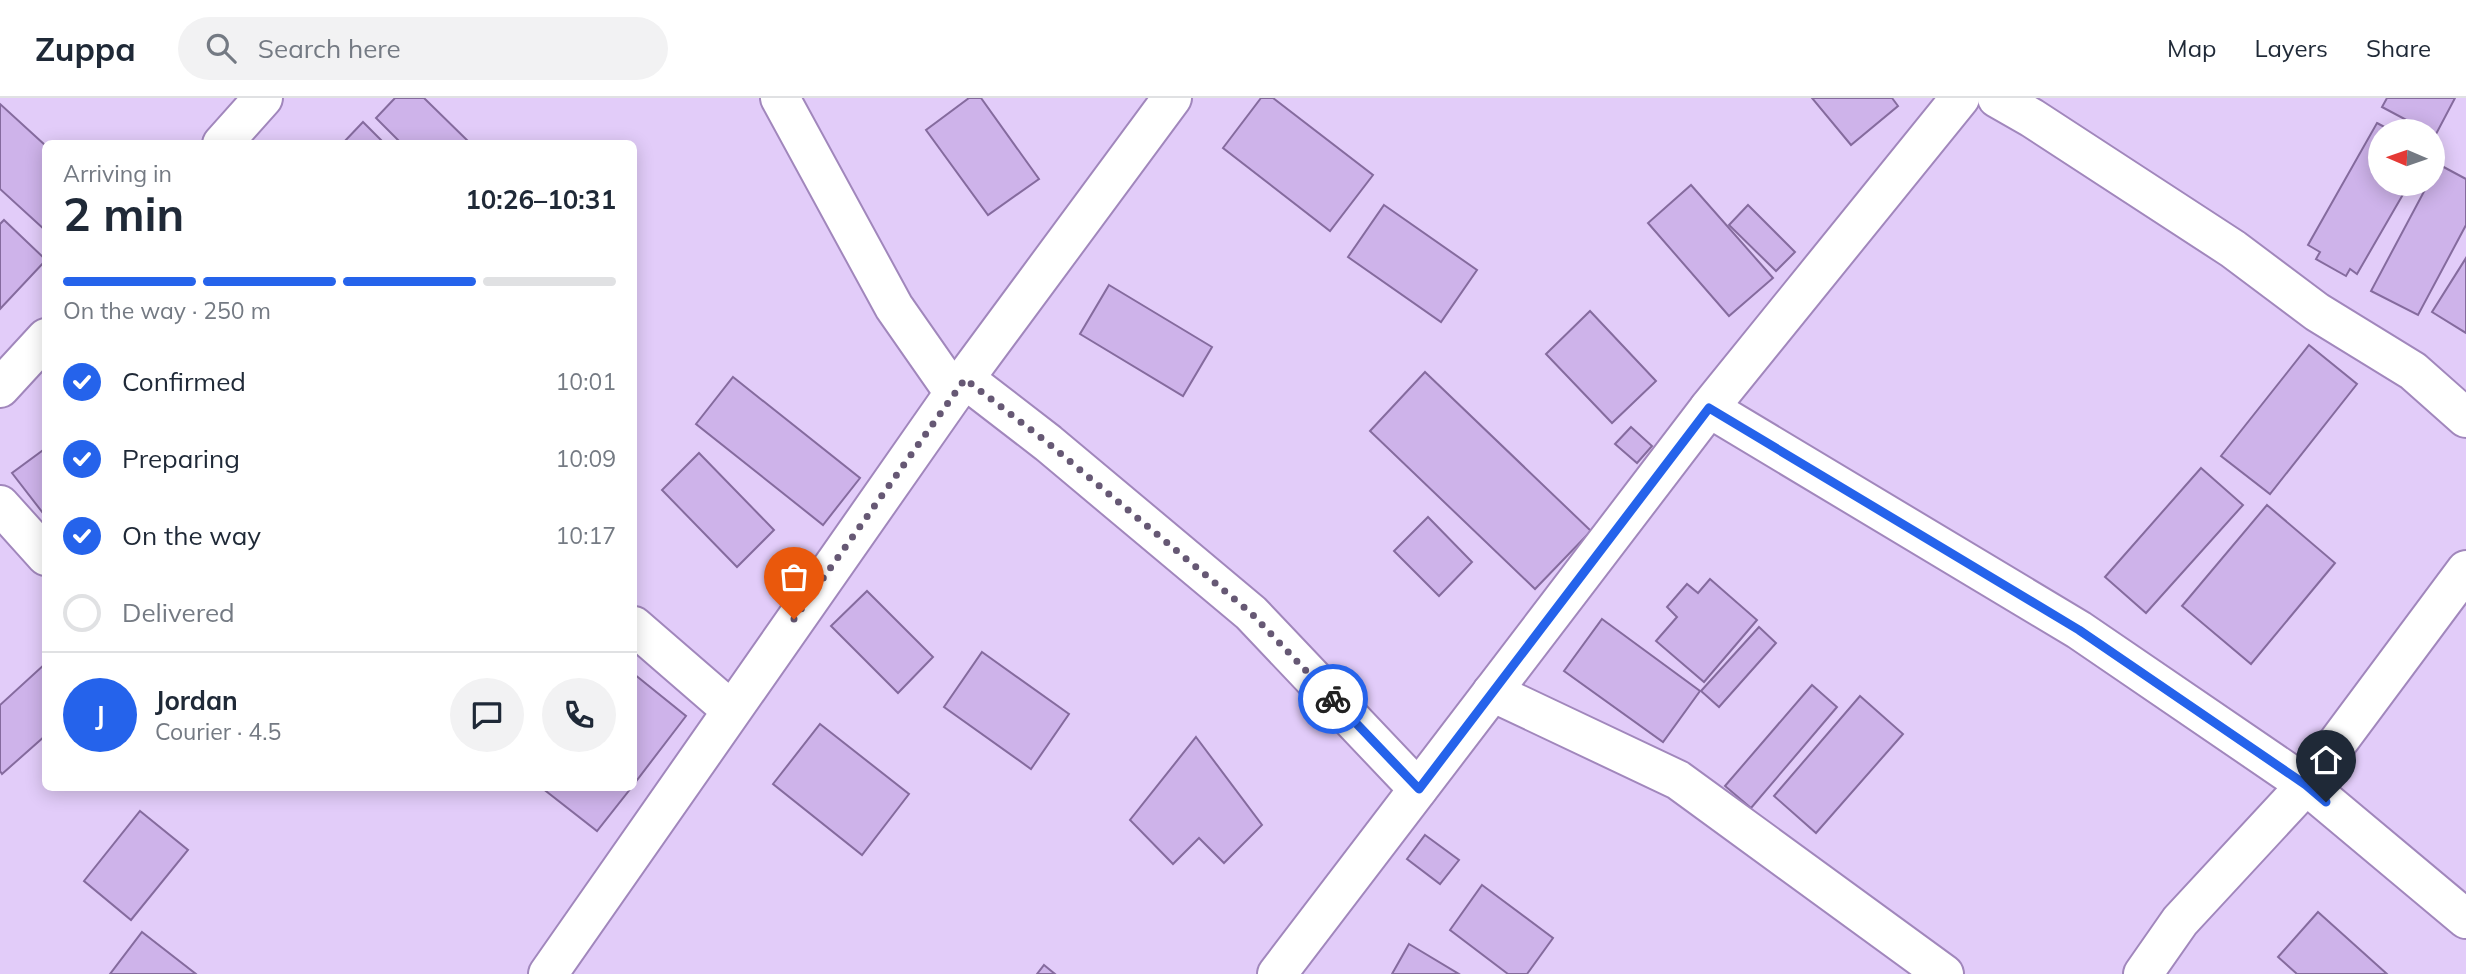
<!DOCTYPE html>
<html lang="en">
<head>
<meta charset="utf-8">
<style>
  :root { --surface:#fff; --page:#f2f2f3; --text:#1f2937; --muted:#747a83; --line:#e0e1e3; --accent:#2563eb }
  body { margin:0; font-family:Mulish,sans-serif; background:var(--page); color:var(--text); height:100vh; display:flex; flex-direction:column; font-size:26px; white-space:nowrap }
  * { box-sizing:border-box; margin:0 }
  p { font-size:23px; color:var(--muted) }
  .icon { flex:none; width:38px; height:38px; fill:none; stroke:currentColor; stroke-width:2; stroke-linecap:round; stroke-linejoin:round }
  .map { position:relative; flex:1; overflow:hidden }
  .details { position:absolute; left:42px; top:42px; width:595px; height:651px; display:flex; flex-direction:column; background:var(--surface); border-radius:10px; box-shadow:0 4px 18px #0003 }
  .details>* { flex:none }
  .needle { width:46px; rotate:272deg }
  .controls { position:absolute; left:2368px; top:21px; display:grid; gap:14px }
  .controls a { display:grid; place-items:center; width:77px; height:77px; border-radius:50%; background:var(--surface); box-shadow:0 4px 18px #0003; font-size:35px }
  .pin { position:absolute; display:grid; place-items:center; width:60px; height:60px; color:#fff; margin:-72px -30px; border-radius:50% 50% 50% 0; rotate:-45deg; box-shadow:0 0 7px #0007 }
  .pin .icon { rotate:45deg }
  .courier { position:absolute; display:grid; place-items:center; width:70px; height:70px; margin:-35px; border:5px solid #2563eb; border-radius:50%; background:#fff; color:#222; box-shadow:0 2px 9px #0007 }
  .head em { font-style:normal; font-weight:700 }
  .head div { display:flex; flex-direction:column-reverse }
  .head { display:flex; align-items:center; justify-content:space-between; height:119px; padding:0 21px }
  h1 { font-size:46px; font-weight:700; line-height:52px }
  .bar { display:grid; grid-template-columns:repeat(4,1fr); gap:10px 7px; align-content:center; height:84px; padding:0 21px }
  .bar i { height:9px; border-radius:5px; background:var(--line) }
  .bar .selected { background:var(--accent) }
  .bar p { grid-column:span 4 }
  .line { display:flex; align-items:center; gap:18px; padding:0 21px; border-top:2px solid var(--line) }
  .line div { flex:1 }
  .round { display:grid; place-items:center; flex:none; width:74px; height:74px; border-radius:37px; background:var(--page) }
  ol { padding:0 21px; list-style:none }
  li { display:flex; align-items:center; gap:21px; height:77px }
  li p { margin-inline-start:auto }
  li .icon { padding:7px; border-radius:50%; background:var(--accent); color:#fff; stroke-width:4 }
  li:last-child { color:var(--muted) }
  li i { width:38px; height:38px; border:4px solid var(--line); border-radius:50% }
  header { display:flex; align-items:center; gap:42px; box-sizing:border-box; height:98px; padding:0 35px; background:var(--surface); border-bottom:2px solid var(--line) }
  header strong { font-size:33px }
  nav { display:flex; gap:38px; margin-inline-start:auto; font-size:24px }
  .search { width:490px; height:63px; background:var(--page); display:flex; align-items:center; gap:18px; box-sizing:border-box; padding:0 24px; border-radius:38px; color:var(--muted); font-size:26px }
  .map>svg:first-child { display:block }
  .building { fill:#ceb3ea; stroke:#856b9e; stroke-width:2 }
  .lines { fill:none; stroke-linecap:round; stroke-linejoin:round }
  .minor-casing { stroke:#a187bc; stroke-width:42 }
  .minor { stroke:#fff; stroke-width:38 }
  .done { stroke:#665874; stroke-width:7; stroke-dasharray:0 12.6 }
  .route { stroke:#2563eb; stroke-width:9 }
</style>
</head>
<body>
<header>
<strong>Zuppa</strong>
<div class="search"><svg class="icon" aria-label="search" viewBox="0 0 24 24"><circle cx="10" cy="10" r="6"/><path d="M15 15l6 6"/></svg>Search here</div>
<nav><a>Map</a><a>Layers</a><a>Share</a></nav>
</header>
<div class="map">
<svg width="2466" height="876" viewBox="0 0 2466 876">
  <rect width="100%" height="100%" fill="#e2ccf9"/>
  <g class="building">
    <path d="M395,0H424L471,46H402L376,20Z"/>
    <path d="M969,0H981L1039,81L988,117L926,32Z"/>
    <path d="M1261,0H1273L1373,77L1330,133L1223,50Z"/>
    <path d="M1812,0H1892L1898,8L1851,47Z"/>
    <path d="M2387,0H2455L2435,38L2432,33H2427L2382,9Z"/>
    <path d="M0,6L46,48V133L0,91Z"/>
    <path d="M363,24L385,46H342Z"/>
    <path d="M2377,25L2392,33H2380V86H2409L2357,176L2350,171L2346,178L2316,161L2320,154L2308,147Z"/>
    <path d="M2438,66L2466,81V127L2418,217L2371,193L2428,86H2432V77Z"/>
    <path d="M1691,87L1773,180L1729,218L1648,125Z"/>
    <path d="M1384,107L1477,172L1441,224L1348,159Z"/>
    <path d="M1748,107L1795,154L1776,173L1729,127Z"/>
    <path d="M4,122L46,162L0,211V126Z"/>
    <path d="M2466,160V235L2432,214Z"/>
    <path d="M1109,187L1212,249L1183,298L1080,236Z"/>
    <path d="M1590,213L1656,283L1612,325L1546,256Z"/>
    <path d="M2309,247L2357,286L2270,396L2221,358Z"/>
    <path d="M1425,274L1591,433L1535,491L1370,333Z"/>
    <path d="M733,279L860,380L823,427L696,326Z"/>
    <path d="M1631,329L1652,348L1637,365L1615,346Z"/>
    <path d="M46,350V419L12,375Z"/>
    <path d="M699,355L774,432L737,469L662,392Z"/>
    <path d="M2201,370L2243,407L2146,515L2105,479Z"/>
    <path d="M2267,407L2335,465L2251,566L2182,508Z"/>
    <path d="M1428,419L1472,464L1439,498L1394,453Z"/>
    <path d="M1710,481L1757,522L1704,584L1656,543L1677,519L1667,509L1687,486L1698,495Z"/>
    <path d="M867,493L933,559L898,595L831,528Z"/>
    <path d="M1602,521L1700,593L1663,644L1564,573Z"/>
    <path d="M1759,529L1776,545L1719,609L1701,593Z"/>
    <path d="M982,554L1069,616L1031,671L944,609Z"/>
    <path d="M46,565V637L2,676L0,673V607Z"/>
    <path d="M634,576L686,618L634,686Z"/>
    <path d="M1812,587L1837,609L1751,710L1725,688Z"/>
    <path d="M1860,598L1903,636L1816,735L1774,698Z"/>
    <path d="M820,626L909,696L862,757L773,686Z"/>
    <path d="M1196,639L1262,727L1224,765L1199,740L1173,766L1130,722Z"/>
    <path d="M542,690H631L597,733Z"/>
    <path d="M140,713L188,752L131,822L84,783Z"/>
    <path d="M1425,737L1459,762L1440,786L1407,761Z"/>
    <path d="M1482,787L1553,840L1527,876H1508L1450,832Z"/>
    <path d="M2318,814L2387,876H2297L2278,859Z"/>
    <path d="M142,834L196,876H110Z"/>
    <path d="M1409,846L1459,876H1392Z"/>
    <path d="M1044,867L1055,876H1037Z"/>
  </g>
  <g class="lines">
    <defs>
      <g id="minor">
        <path d="M780,0L894,209L954,295"/>
        <path d="M1997,0L2032,20L2233,151L2317,214L2413,273L2466,320"/>
        <path d="M222,46L263,0"/>
        <path d="M965,281L1048,345L1251,515L1418,691"/>
        <path d="M0,290L46,240"/>
        <path d="M1709,310L2079,532L2306,687L2466,821"/>
        <path d="M0,407L46,458"/>
        <path d="M634,528L731,612"/>
        <path d="M1492,594L1678,682L1944,876"/>
        <path d="M548,876L954,295L1172,0"/>
        <path d="M1277,876L1709,310L1960,0"/>
        <path d="M2143,876L2180,823L2306,687L2466,472"/>
      </g>
    </defs>
    <use href="#minor" class="minor-casing"/>
    <use href="#minor" class="minor"/>
  </g>
  <g class="lines">
    <path class="done" d="M794,521L965,281L1048,345L1251,515L1333,601"/>
    <path class="route" d="M1333,601L1419,691L1709,310L2079,532L2306,687L2326,704"/>
  </g>
</svg>
<div class="controls">
<a><svg class="needle" viewBox="-14 -14 28 28"><path d="M0-13l5 13h-10z" fill="#e53935"/><path d="M0 13l5-13h-10z" fill="#747a83"/></svg></a>
</div>
<div class="pin" style="left:794px;top:521px;background:#ea580c"><svg class="icon" aria-label="bag" viewBox="0 0 24 24"><path d="M5 8h14l-1 12H6zM9 8a3 3 0 0 1 6 0"/></svg></div>
<div class="pin" style="left:2326px;top:704px;background:#1f2937"><svg class="icon" aria-label="home" viewBox="0 0 24 24"><path d="M3 11l9-7 9 7M6 9v11h12V9"/></svg></div>
<div class="courier" style="left:1333px;top:601px"><svg class="icon" aria-label="bike" viewBox="0 0 24 24"><circle cx="6" cy="16" r="4"/><circle cx="18" cy="16" r="4"/><path d="M6 16l4-8h5l3 8M10 8l3 8H6M13 5h3"/></svg></div>
<section class="details">
<div class="head"><div><h1>2 min</h1><p>Arriving in</p></div><em>10:26–10:31</em></div>
<div class="bar"><i class="selected"></i><i class="selected"></i><i class="selected"></i><i></i><p>On the way · 250 m</p></div>
<ol>
<li><svg class="icon" aria-label="check" viewBox="0 0 24 24"><path d="M5 12l5 5 9-10"/></svg>Confirmed<p>10:01</p></li>
<li><svg class="icon" aria-label="check" viewBox="0 0 24 24"><path d="M5 12l5 5 9-10"/></svg>Preparing<p>10:09</p></li>
<li><svg class="icon" aria-label="check" viewBox="0 0 24 24"><path d="M5 12l5 5 9-10"/></svg>On the way<p>10:17</p></li>
<li><i></i>Delivered</li>
</ol>
<div class="line" style="height:126px"><b class="round" style="background:var(--accent);color:#fff">J</b><div><b>Jordan</b><p>Courier · 4.5</p></div><a class="round"><svg class="icon" aria-label="chat" viewBox="0 0 24 24"><path d="M4 5h16v11H9l-5 4z"/></svg></a><a class="round"><svg class="icon" aria-label="phone" viewBox="0 0 24 24"><path d="M5 4h4l2 5-3 2q2 4 5 5l2-3 5 2v4C11 20 4 13 5 4z"/></svg></a></div>
</section>
</div>
</body>
</html>
